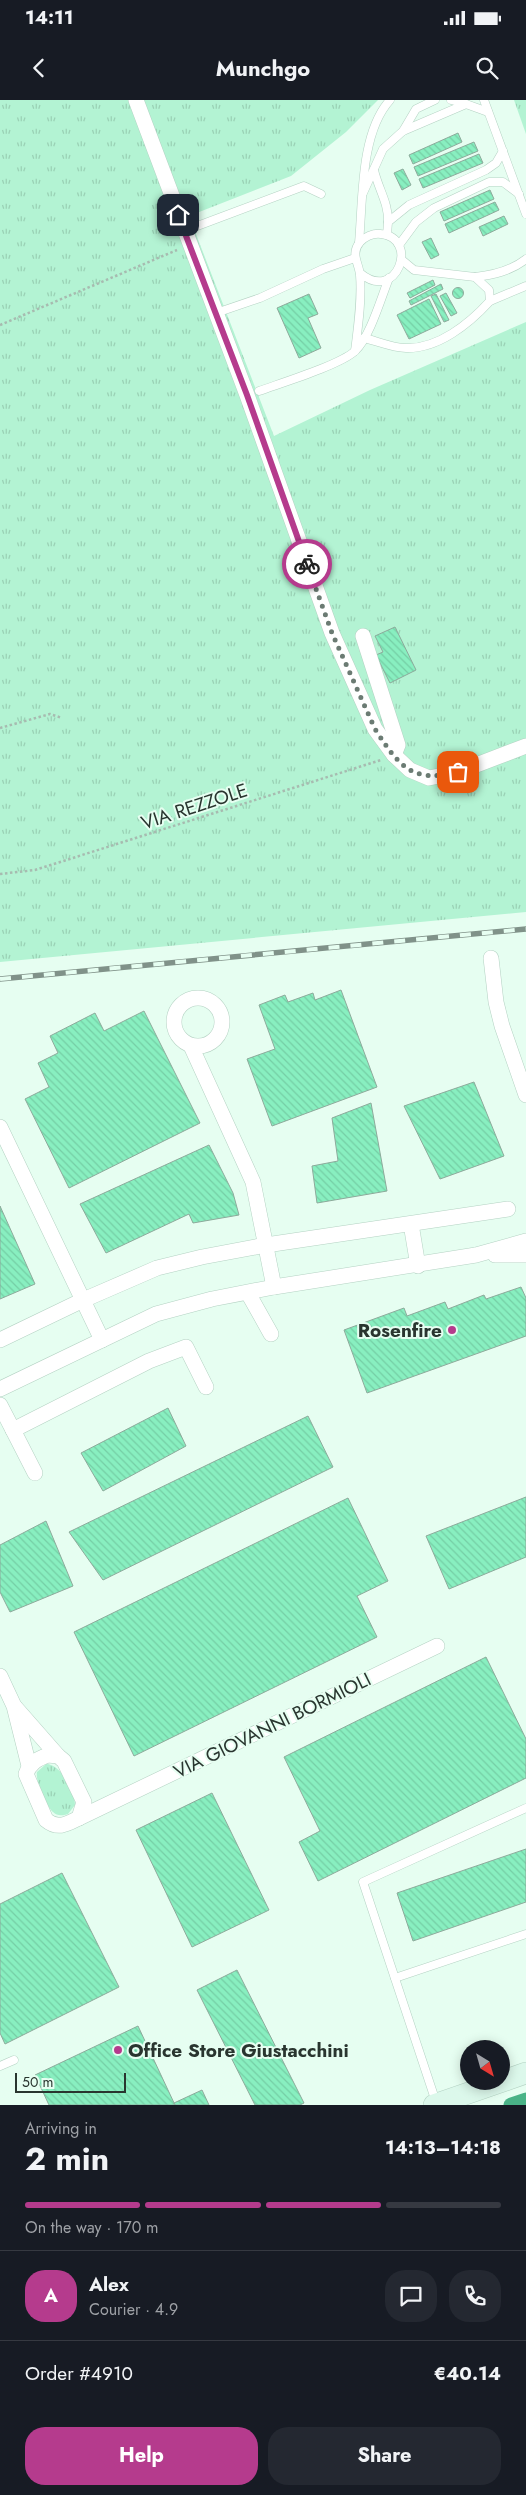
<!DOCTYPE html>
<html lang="en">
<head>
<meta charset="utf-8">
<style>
  :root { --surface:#171b24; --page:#242831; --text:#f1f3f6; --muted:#9ea1a6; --line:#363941; --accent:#b53b8d }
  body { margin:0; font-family:Jost,sans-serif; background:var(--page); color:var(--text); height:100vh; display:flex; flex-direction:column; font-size:19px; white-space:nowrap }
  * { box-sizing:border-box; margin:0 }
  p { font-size:16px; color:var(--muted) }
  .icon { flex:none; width:28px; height:28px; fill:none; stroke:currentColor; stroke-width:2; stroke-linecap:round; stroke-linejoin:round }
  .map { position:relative; height:2005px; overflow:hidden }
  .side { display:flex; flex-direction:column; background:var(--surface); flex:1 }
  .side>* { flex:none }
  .needle { width:32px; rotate:143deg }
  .fabs { position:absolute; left:460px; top:1940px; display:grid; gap:10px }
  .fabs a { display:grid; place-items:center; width:50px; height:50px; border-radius:50%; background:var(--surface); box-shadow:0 2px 12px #0003; font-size:25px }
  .scale { position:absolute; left:15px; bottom:12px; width:111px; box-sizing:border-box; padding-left:5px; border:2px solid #29352f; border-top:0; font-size:14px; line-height:18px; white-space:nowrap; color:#29352f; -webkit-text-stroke:4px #e6fef1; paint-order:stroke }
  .pin { position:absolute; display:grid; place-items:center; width:42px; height:42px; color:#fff; margin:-21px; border-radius:10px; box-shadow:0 2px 8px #0006 }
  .courier { position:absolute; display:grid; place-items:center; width:50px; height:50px; margin:-25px; border:4px solid #b53b8d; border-radius:50%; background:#fff; color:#222; box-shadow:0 1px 6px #0007 }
  .overview em { font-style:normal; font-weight:700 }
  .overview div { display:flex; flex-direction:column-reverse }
  .overview { display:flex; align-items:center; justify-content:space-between; height:85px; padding:0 25px }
  h1 { font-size:32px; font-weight:700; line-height:38px }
  .bar { display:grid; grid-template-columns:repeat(4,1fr); gap:8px 5px; align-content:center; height:60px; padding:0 25px }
  .bar i { height:6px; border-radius:4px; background:var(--line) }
  .bar .active { background:var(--accent) }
  .bar p { grid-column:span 4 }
  .line { display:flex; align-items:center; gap:12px; padding:0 25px; border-top:1px solid var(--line) }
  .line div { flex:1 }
  .round { display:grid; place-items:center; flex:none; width:52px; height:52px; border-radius:20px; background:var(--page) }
  .action { display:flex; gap:10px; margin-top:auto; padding:10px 25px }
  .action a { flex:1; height:58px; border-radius:20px; background:var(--accent); color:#fff; font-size:20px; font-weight:700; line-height:58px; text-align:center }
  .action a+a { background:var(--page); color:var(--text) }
  .status { display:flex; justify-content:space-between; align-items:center; height:35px; padding:0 25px; background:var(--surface); direction:ltr }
  .status svg { height:14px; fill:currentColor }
  header { display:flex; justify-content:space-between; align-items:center; height:65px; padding:0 25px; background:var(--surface); font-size:22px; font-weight:700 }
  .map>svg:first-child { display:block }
  .grass { fill:url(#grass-tufts) }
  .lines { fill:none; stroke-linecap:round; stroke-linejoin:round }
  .canal { stroke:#4ab387; stroke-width:15 }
  .building { fill:url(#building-back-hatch); stroke:#8daa9b }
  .service-casing { stroke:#b4d2c3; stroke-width:9 }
  .minor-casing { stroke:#b4d2c3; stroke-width:16 }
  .secondary-casing { stroke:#b4d2c3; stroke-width:22 }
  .path { stroke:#a7bbb0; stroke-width:2.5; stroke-dasharray:2.5 2.5; stroke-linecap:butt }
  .service { stroke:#fff; stroke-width:8 }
  .minor { stroke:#fff; stroke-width:15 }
  .secondary { stroke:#dcf8eb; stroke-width:21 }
  .rail-casing { stroke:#809289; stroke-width:5.5 }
  .rail { stroke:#e6fef1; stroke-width:4; stroke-dasharray:11; stroke-linecap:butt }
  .done { stroke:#6b7b73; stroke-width:5; stroke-dasharray:0 9 }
  .route { stroke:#b53b8d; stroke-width:6 }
  .poi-dot { fill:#b53b8d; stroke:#e6fef1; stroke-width:2 }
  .labels { text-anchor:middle; stroke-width:4; stroke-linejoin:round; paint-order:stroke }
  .street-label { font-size:19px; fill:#29352f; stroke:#e6fef1 }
  .poi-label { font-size:19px; font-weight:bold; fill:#29352f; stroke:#e6fef1; text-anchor:end }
</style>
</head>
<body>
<div class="status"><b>14:11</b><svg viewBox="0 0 49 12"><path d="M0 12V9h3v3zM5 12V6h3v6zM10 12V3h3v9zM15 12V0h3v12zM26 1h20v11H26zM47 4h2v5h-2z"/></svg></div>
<header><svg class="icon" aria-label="back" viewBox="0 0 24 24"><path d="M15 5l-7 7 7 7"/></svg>Munchgo<svg class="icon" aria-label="search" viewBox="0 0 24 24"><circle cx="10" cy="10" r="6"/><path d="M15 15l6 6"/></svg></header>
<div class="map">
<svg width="526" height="2005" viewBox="0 0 526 2005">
  <defs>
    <pattern id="grass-tufts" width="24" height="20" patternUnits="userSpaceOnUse" patternTransform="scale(1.25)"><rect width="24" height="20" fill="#b3f3d3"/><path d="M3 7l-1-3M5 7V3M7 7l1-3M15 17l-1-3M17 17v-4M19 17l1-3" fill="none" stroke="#9ad1b5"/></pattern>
    <pattern id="building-back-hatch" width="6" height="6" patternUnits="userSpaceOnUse" patternTransform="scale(1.25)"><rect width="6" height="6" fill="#88efc0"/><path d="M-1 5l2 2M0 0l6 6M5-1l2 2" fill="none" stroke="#75cea5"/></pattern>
  </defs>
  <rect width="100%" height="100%" fill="#e6fef1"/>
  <g class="grass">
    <path d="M0,0H378L346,32L291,76L189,116L274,336L370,290L526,222V812L0,862Z"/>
    <path d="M514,0H526V34Z"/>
    <path d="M46,1664C61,1664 75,1691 75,1705L68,1714C62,1716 57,1716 53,1712C46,1706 35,1680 37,1672Z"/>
  </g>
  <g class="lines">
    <path class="canal" d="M511,2005L526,2000"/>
  </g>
  <g class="building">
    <path d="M458,33L462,42L413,64L409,55Z"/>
    <path d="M474,42L478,51L418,76L414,67Z"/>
    <path d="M479,54L483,63L423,88L419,79Z"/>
    <path d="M403,69L411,85L402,90L394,73Z"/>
    <path d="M490,90L494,99L444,121L440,112Z"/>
    <path d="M495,102L499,110L449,133L445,124Z"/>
    <path d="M504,116L508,124L483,136L479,127Z"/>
    <path d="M431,138L439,155L431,159L422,142Z"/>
    <path d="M433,180L435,185L410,198L407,193Z"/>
    <path d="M441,184L443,189L411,205L409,201Z"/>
    <circle cx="458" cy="193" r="5.5"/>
    <path d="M446,193L457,213L451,216L440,196Z"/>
    <path d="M309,194L318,214L308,218L321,248L299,258L277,208Z"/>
    <path d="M436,194L449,220L444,222L431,196Z"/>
    <path d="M429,199L441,224L409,239L397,215Z"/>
    <path d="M395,527L416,570L390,583L376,555L383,552L375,536Z"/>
    <path d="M341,890L377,987L272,1026L247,959L275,949L259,905L285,895L288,902L313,893L315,900Z"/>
    <path d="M144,911L200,1023L69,1088L25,999L49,987L38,963L58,953L50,936L95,913L104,931Z"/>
    <path d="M474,982L504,1056L440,1079L404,1006Z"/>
    <path d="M371,1003L387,1091L317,1103L312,1066L338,1061L332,1018Z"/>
    <path d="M209,1045L233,1093L239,1115L193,1123L189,1114L106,1153L80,1104Z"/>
    <path d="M0,1106L35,1184L0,1199Z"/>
    <path d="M521,1187L526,1198V1236L367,1293L344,1230L404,1208L407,1216L445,1202L448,1209L484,1195L486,1199Z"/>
    <path d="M168,1308L186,1346L103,1391L81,1353Z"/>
    <path d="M308,1316L333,1367L103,1480L69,1432Z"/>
    <path d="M526,1397V1457L449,1489L426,1436Z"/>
    <path d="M348,1398L388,1481L357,1496L377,1537L134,1656L74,1532Z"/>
    <path d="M46,1421L73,1486L10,1512L0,1492V1445Z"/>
    <path d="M486,1557L526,1639V1678L318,1781L299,1742L320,1731L284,1657Z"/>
    <path d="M212,1693L269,1810L192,1847L136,1730Z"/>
    <path d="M526,1749V1802L413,1841L397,1793Z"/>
    <path d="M62,1773L119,1887L5,1944L0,1933V1804Z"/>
    <path d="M237,1870L304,2003L300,2005H255L197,1890Z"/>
    <path d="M138,1926L175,2005H49L35,1975Z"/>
    <path d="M202,1990L209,2005H175L174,2003Z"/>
  </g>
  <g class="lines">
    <defs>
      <g id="service">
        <path d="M451,0L466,4"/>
        <path d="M484,0L526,114"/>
        <path d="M403,31L416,9L435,0"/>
        <path d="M374,70C378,88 389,104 388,122"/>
        <path d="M363,93L383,49L403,31L466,4L488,12"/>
        <path d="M184,131L304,86L321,94"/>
        <path d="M387,135L388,122L409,105L486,70L496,63L503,51"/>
        <path d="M359,143C363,100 360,33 390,0"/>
        <path d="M399,145L416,122L434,108L489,82H503L519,94"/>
        <path d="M475,177C494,175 511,171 526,159"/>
        <path d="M490,201L526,186"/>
        <path d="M216,213L260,198L323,169L355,158"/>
        <path d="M364,238C377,241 393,248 406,248C438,249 469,224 490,201L489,190L475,177L414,170L402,160"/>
        <path d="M355,251C358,227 362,199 360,175C359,163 350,154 360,142C365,137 373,133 381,134C420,138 397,204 360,173"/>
        <path d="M259,291C281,283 340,265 355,251C370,237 381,198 389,178"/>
        <path d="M395,1878L526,1834"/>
        <path d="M0,1966L14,1960"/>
        <path d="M436,2002L363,1782L526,1708"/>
      </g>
      <g id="minor">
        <path d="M136,0L247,295L332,533L375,629L394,655L410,670L429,678L458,672L526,646"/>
        <path d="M363,536L398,645L394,655"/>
        <path d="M491,858L496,902L502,926L526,995"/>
        <circle cx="198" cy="922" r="24"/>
        <path d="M191,946L253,1082L274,1187"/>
        <path d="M0,1027L102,1240"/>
        <path d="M411,1124L418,1166"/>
        <path d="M495,1155H526"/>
        <path d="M248,1193L271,1234"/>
        <path d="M0,1240L81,1201L157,1168L202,1157L266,1145L508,1109"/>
        <path d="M0,1289L156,1214L212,1199L274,1187L476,1155L526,1141"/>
        <path d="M0,1305L13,1330L149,1261L186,1247L206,1287"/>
        <path d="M13,1330L35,1373"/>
        <path d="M0,1576L14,1606L29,1666"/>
        <path d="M15,1607L58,1656"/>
        <path d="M48,1655L58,1656L64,1661L84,1702L79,1718C67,1724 58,1730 46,1720L26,1674C30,1663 37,1659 48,1655Z"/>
        <path d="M79,1718L437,1546"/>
      </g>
      <path id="secondary" d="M434,2005L526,1973"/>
    </defs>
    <use href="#service" class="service-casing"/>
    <use href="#minor" class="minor-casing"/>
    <use href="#secondary" class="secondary-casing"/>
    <g class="path">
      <path d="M0,225L177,150"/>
      <path d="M0,628L50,614L62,618"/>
      <path d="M0,774L35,770L381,660"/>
    </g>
    <use href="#service" class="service"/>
    <use href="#minor" class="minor"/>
    <use href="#secondary" class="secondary"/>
    <defs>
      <path id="rail" d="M0,879L526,829"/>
    </defs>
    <use href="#rail" class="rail-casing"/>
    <use href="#rail" class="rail"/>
  </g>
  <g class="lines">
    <path class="done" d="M307,464L332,533L375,629C399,666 412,684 458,672"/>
    <path class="route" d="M178,115L247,295L307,464"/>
  </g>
  <g class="poi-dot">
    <circle cx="452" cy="1230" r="5"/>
    <circle cx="118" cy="1950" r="5"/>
  </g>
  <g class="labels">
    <g class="street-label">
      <text transform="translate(194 706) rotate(-18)" y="7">VIA REZZOLE</text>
      <text transform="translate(272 1625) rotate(-26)" y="7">VIA GIOVANNI BORMIOLI</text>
    </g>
    <g class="poi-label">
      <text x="442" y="1237">Rosenfire</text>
      <text x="128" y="1957" text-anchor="start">Office Store Giustacchini</text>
    </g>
  </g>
</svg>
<div class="fabs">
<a><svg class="needle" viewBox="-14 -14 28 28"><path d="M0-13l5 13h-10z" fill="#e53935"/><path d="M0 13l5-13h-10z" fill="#9ea1a6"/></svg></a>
</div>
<div class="scale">50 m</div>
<div class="pin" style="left:458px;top:672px;background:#ea580c"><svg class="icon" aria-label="bag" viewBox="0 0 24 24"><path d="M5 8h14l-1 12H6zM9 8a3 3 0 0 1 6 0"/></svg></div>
<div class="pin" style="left:178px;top:115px;background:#1f2937"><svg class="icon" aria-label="home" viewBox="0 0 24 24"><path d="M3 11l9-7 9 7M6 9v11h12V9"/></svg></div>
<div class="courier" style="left:307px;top:464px"><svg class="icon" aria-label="bike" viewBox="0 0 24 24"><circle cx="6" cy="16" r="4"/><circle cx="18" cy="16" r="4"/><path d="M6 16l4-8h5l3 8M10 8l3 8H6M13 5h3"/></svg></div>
</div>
<section class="side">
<div class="overview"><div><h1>2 min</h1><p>Arriving in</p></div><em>14:13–14:18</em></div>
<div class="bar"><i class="active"></i><i class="active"></i><i class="active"></i><i></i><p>On the way · 170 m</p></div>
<div class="line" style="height:90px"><b class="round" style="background:var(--accent);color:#fff">A</b><div><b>Alex</b><p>Courier · 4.9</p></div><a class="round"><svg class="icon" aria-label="chat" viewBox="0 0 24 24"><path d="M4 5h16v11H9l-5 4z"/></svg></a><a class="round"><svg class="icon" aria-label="phone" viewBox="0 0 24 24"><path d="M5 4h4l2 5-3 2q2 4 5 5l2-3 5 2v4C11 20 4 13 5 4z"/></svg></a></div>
<div class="line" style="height:65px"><div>Order #4910</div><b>€40.14</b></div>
<div class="action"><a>Help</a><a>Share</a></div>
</section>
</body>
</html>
